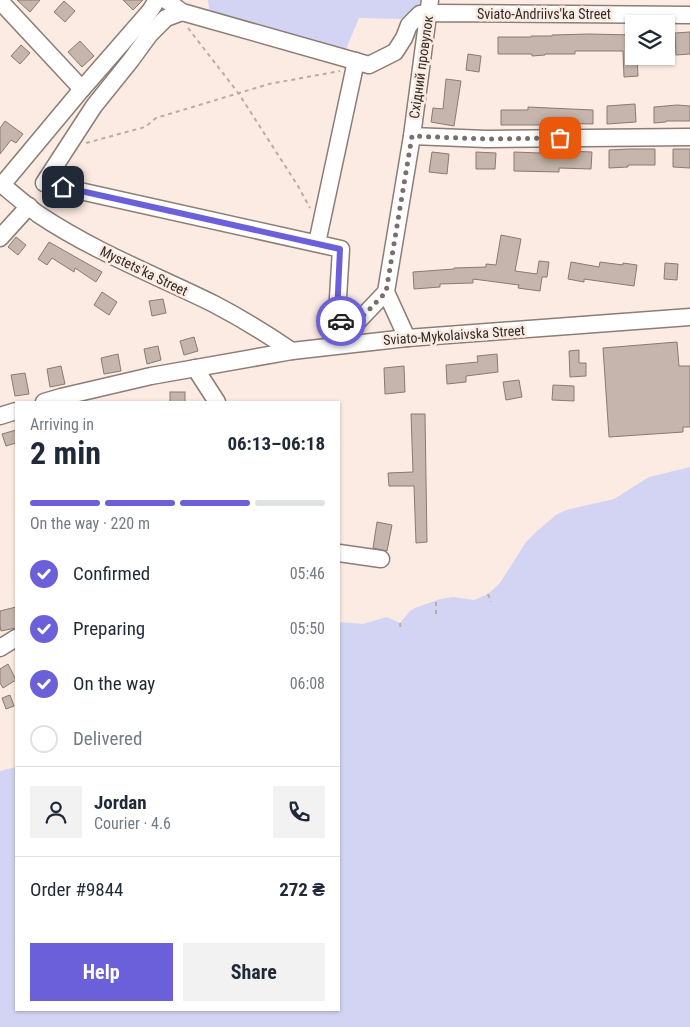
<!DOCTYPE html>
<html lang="en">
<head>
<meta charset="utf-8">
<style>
  :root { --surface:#fff; --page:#f2f2f3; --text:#1f2937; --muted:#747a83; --line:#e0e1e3; --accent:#6b60d9 }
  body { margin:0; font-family:"Roboto Condensed",sans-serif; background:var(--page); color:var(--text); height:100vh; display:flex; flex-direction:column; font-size:19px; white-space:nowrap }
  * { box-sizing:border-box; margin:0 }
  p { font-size:16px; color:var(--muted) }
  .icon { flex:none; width:28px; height:28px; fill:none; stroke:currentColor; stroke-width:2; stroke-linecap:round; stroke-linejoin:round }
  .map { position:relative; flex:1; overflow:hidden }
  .details { position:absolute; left:15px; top:401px; width:325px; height:610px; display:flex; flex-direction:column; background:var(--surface); border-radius:0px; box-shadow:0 1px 4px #0004 }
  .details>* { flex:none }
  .tools { position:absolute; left:625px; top:15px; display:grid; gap:10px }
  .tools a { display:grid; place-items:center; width:50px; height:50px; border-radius:0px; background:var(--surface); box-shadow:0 1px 4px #0004; font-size:25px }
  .pin { position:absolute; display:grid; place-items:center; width:42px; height:42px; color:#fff; margin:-21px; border-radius:10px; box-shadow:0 2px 8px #0006 }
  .courier { position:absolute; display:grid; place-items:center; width:50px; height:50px; margin:-25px; border:4px solid #6b60d9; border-radius:50%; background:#fff; color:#222; box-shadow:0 1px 6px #0007 }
  .overview em { font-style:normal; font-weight:700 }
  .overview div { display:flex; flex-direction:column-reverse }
  .overview { display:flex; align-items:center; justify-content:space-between; height:85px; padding:0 15px }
  h1 { font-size:32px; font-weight:700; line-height:38px }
  .bar { display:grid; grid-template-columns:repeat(4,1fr); gap:8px 5px; align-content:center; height:60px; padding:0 15px }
  .bar i { height:6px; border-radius:4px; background:var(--line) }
  .bar .active { background:var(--accent) }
  .bar p { grid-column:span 4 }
  .line { display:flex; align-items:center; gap:12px; padding:0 15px; border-top:1px solid var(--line) }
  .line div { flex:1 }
  .round { display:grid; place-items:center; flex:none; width:52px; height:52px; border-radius:0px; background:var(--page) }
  ol { padding:0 15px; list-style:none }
  li { display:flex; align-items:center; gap:15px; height:55px }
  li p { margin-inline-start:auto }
  li .icon { padding:5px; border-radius:50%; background:var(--accent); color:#fff; stroke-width:4 }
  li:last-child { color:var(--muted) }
  li i { width:28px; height:28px; border:2px solid var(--line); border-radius:50% }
  .primary-button { display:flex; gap:10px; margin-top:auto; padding:10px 15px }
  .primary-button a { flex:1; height:58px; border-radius:0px; background:var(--accent); color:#fff; font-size:20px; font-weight:700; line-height:58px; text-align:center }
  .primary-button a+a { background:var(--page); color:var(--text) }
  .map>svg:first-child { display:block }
  .green { fill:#d3d4f3 }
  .building { fill:#c5b5ac; stroke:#897a72 }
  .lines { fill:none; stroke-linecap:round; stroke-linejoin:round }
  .minor-casing { stroke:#8c7d75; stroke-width:19 }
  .path { stroke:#b9aca5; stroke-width:2; stroke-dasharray:4 4; stroke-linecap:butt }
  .minor { stroke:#fff; stroke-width:16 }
  .done { stroke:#796f6a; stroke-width:5; stroke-dasharray:0 9 }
  .route { stroke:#6b60d9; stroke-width:6 }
  .labels { text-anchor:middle; stroke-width:5; stroke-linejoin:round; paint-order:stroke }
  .street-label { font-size:14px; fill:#322c29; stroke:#fcebe2 }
</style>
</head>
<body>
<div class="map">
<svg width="690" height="1027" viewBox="0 0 690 1027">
  <rect width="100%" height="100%" fill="#fcebe2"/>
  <g class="green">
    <path d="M208,0H421L419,10L407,19L359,18L344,54L210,16Z"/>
    <path d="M690,467V1027H0V771L16,767V1010H339V622L363,624L387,617L400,623L410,611L415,608L440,599L453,597L474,600L488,594L500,583L526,542L536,532L556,515L566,510L614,499L649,477Z"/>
  </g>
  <g class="building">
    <path d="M17,0H40L30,12Z"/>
    <path d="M123,0H143L133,10Z"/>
    <path d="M64,1L75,11L65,22L54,12Z"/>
    <path d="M690,32V54L676,55L675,33Z"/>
    <path d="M589,34L634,35V56H637L638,76L624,77L623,51H575V54H545V55L532,56V54H498V37H531V36H552V35Z"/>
    <path d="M80,41L94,56L82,67L68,52Z"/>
    <path d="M21,45L30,53L20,64L11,56Z"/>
    <path d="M468,54L481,56L479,72L466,70Z"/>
    <path d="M446,79L461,81L454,126L431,122L433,108L443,109Z"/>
    <path d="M635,104L636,122L607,124V106Z"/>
    <path d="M677,105L690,106V121H666V122L654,123V107Z"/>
    <path d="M528,107L593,110V124L543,123V125H501V110H528Z"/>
    <path d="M5,121L23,134L16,143L11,140L0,154V128Z"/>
    <path d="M630,149H655V165H628V167L609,168V150Z"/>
    <path d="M673,149H690V168L673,167Z"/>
    <path d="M540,150L592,152L591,169L559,168V172L514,171V152L540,153Z"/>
    <path d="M432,152L449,154L447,174L429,172Z"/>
    <path d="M476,152L496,153L495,169H476Z"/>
    <path d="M501,235L521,239L515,271L537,274L539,261L549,262L547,277H542L540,291L518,288L519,285L473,279V283L440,284V287L414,289L413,272L454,269V268L486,267V264L496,265Z"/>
    <path d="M16,237L26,245L18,255L8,247Z"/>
    <path d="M49,242L102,272L96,282L75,268L74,272L52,258L47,265L38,259Z"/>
    <path d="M571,262L599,267L600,262L623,265V263L637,265L634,286L584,279V282L568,279Z"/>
    <path d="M665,263L678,264L677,280L664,279Z"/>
    <path d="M102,292L117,302L109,315L94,305Z"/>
    <path d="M163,299L166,313L152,316L149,301Z"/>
    <path d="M194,337L198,351L184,355L180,341Z"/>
    <path d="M677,342L679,366H690V427H683V432L609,437L603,348Z"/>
    <path d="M158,346L161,360L147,364L144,349Z"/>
    <path d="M579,350V363H586V376L570,377L569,351Z"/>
    <path d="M118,354L121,371L104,374L101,358Z"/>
    <path d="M497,354L498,372L466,376V382L447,384L446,365L478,362L477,356Z"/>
    <path d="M61,366L65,384L50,387L47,369Z"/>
    <path d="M404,366L405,392L385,394L384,368Z"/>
    <path d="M25,373L29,394L15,396L11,375Z"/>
    <path d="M519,380L522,397L506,400L503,382Z"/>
    <path d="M553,385L574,386V401L552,400Z"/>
    <rect x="170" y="392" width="15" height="10"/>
    <path d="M411,414H425L427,542L416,543L414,486H389L388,473L413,472Z"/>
    <path d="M16,430V443L6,446L2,434Z"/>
    <path d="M377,522L392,525L387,551L373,548Z"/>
    <path d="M16,607V628L1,631L0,626V611Z"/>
    <path d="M8,664L16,680L3,688L0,683V669Z"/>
    <path d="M10,695L14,706L6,709L2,698Z"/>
  </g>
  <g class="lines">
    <defs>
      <g id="minor">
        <path d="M166,0L182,12L369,65L395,52L404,38L409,25L420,14L429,13L690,15"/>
        <path d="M0,1L82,89"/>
        <path d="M182,12L166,18L150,34L131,60L94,106L44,183L341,249L337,314L347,332"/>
        <path d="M412,136L486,139L690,137"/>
        <path d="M0,183C12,193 26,205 38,214C93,251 155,275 214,304C241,318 267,334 292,351"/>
        <path d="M2,185L82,89L150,11L157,0"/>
        <path d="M0,238L29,206"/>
        <path d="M317,243L356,61"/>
        <path d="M407,338L386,292L412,136L430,0"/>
        <path d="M341,339L386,292"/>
        <path d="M195,368L217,402"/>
        <path d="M44,402L61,397L151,376L292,351L407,338L690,317"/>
        <path d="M0,416L16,411"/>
        <path d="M339,553L381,559"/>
        <path d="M0,648L16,638"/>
      </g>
    </defs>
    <use href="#minor" class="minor-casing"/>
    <g class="path">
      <path d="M188,28L239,94L298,186L310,208"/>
      <path d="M86,143L145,127L156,118L269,84L340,71"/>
      <path d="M488,594L491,602"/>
      <path d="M436,614V601"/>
      <path d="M400,623L401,631"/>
    </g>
    <use href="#minor" class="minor"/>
  </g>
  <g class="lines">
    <path class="done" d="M341,321L348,332L386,292L412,136L486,139L560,138"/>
    <path class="route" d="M63,187L340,249L337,314L341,321"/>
  </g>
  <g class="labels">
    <g class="street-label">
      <text x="544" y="19">Sviato-Andriivs'ka Street</text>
      <text transform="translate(421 67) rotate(-82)" y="5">Східний провулок</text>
      <text transform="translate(144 271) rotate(26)" y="5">Mystets'ka Street</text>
      <text transform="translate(454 335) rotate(-4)" y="5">Sviato-Mykolaivska Street</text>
    </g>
  </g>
</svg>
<div class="tools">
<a><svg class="icon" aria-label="layers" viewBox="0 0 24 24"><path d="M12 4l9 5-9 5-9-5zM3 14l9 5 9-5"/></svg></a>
</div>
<div class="pin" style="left:560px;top:138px;background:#ea580c"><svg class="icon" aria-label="bag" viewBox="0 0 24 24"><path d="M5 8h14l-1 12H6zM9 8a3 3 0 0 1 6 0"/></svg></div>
<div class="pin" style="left:63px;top:187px;background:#1f2937"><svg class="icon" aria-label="home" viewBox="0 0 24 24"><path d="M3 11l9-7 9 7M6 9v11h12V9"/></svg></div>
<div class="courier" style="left:341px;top:321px"><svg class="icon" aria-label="car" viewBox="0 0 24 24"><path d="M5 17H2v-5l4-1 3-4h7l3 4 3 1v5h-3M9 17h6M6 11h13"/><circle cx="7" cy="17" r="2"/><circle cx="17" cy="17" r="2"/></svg></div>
<section class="details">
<div class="overview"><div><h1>2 min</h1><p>Arriving in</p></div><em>06:13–06:18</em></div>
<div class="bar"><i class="active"></i><i class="active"></i><i class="active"></i><i></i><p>On the way · 220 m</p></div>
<ol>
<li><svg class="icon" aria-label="check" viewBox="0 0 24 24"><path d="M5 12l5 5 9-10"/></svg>Confirmed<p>05:46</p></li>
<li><svg class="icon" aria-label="check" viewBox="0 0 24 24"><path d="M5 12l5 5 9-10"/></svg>Preparing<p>05:50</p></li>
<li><svg class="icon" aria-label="check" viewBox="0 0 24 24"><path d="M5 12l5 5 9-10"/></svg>On the way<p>06:08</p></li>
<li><i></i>Delivered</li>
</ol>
<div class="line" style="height:90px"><a class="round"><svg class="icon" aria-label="person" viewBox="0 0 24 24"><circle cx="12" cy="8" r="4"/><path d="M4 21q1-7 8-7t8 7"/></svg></a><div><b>Jordan</b><p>Courier · 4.6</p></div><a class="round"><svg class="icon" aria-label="phone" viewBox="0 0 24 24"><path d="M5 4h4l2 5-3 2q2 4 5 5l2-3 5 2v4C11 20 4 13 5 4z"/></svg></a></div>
<div class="line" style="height:65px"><div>Order #9844</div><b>272 ₴</b></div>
<div class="primary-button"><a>Help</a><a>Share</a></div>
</section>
</div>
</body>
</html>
